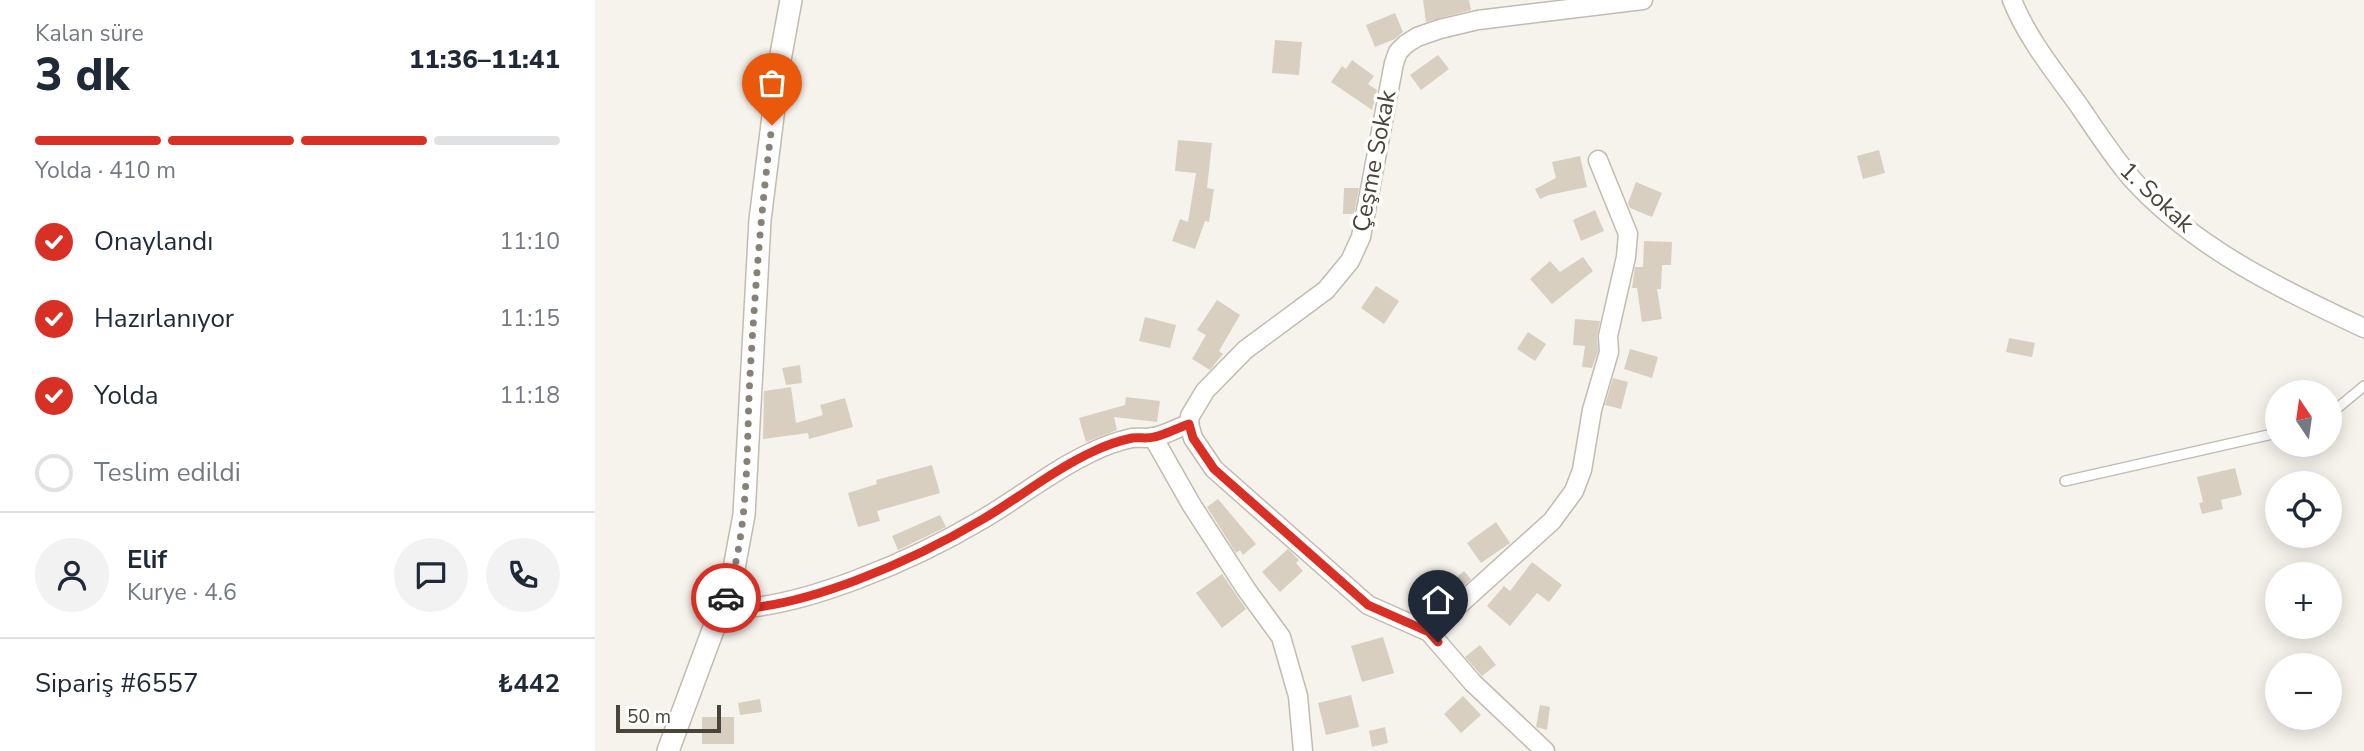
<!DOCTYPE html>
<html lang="tr">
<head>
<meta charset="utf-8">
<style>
  :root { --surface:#fff; --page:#f2f2f3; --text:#1f2937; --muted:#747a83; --line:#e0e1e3; --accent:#d93025 }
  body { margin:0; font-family:"Nunito Sans",sans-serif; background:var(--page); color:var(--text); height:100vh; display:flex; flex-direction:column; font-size:26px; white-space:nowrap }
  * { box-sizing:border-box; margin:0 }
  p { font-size:23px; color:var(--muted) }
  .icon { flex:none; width:38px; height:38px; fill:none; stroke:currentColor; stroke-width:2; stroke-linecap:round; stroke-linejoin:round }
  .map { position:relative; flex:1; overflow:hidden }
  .drawer { display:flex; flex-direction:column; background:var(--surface); width:595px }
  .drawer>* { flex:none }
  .needle { width:46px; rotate:347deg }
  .buttons { position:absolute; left:1670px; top:380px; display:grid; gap:14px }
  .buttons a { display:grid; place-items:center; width:77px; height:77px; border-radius:50%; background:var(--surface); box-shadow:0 4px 18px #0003; font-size:35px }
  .scale { position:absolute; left:21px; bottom:18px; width:105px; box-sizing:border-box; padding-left:7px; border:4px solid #4b4439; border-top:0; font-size:19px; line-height:24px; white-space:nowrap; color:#4b4439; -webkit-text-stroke:5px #fff; paint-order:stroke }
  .pin { position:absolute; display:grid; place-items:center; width:60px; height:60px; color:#fff; margin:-72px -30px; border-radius:50% 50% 50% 0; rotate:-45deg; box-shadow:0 0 7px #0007 }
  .pin .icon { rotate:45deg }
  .courier { position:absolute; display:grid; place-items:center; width:70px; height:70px; margin:-35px; border:5px solid #d93025; border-radius:50%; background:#fff; color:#222; box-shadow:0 2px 9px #0007 }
  .head em { font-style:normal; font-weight:800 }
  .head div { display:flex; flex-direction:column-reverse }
  .head { display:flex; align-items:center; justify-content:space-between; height:119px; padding:0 35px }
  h1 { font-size:46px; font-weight:800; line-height:52px }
  .bar { display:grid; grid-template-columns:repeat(4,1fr); gap:10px 7px; align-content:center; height:84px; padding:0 35px }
  .bar i { height:9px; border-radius:5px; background:var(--line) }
  .bar .selected { background:var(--accent) }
  .bar p { grid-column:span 4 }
  .line { display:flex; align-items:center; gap:18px; padding:0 35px; border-top:2px solid var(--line) }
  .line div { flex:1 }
  .round { display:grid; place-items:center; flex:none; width:74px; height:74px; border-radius:37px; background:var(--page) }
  ol { padding:0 35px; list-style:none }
  li { display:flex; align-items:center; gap:21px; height:77px }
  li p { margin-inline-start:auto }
  li .icon { padding:7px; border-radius:50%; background:var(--accent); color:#fff; stroke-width:4 }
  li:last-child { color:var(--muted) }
  li i { width:38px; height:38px; border:4px solid var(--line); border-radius:50% }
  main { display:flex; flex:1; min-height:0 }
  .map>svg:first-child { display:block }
  .building { fill:#d8cfc1 }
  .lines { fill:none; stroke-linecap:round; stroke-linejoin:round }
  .service-casing { stroke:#c2bbae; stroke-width:12 }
  .minor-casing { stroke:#c2bbae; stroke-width:21 }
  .tertiary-casing { stroke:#c2bbae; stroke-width:24 }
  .service { stroke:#fff; stroke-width:9 }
  .minor { stroke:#fff; stroke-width:18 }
  .tertiary { stroke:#fff; stroke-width:21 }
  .done { stroke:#878178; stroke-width:7; stroke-dasharray:0 12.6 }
  .route { stroke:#d93025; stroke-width:9 }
  .labels { text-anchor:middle; stroke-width:7; stroke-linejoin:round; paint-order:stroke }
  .street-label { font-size:24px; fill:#4b4439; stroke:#fff }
</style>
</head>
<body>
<main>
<section class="drawer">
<div class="head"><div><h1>3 dk</h1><p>Kalan süre</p></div><em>11:36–11:41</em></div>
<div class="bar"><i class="selected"></i><i class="selected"></i><i class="selected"></i><i></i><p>Yolda · 410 m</p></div>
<ol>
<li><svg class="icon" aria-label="check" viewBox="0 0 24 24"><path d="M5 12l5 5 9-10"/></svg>Onaylandı<p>11:10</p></li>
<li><svg class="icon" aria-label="check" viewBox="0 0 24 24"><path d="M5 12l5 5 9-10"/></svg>Hazırlanıyor<p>11:15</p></li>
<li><svg class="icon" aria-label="check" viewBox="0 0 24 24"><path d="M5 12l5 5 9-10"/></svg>Yolda<p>11:18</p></li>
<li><i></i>Teslim edildi</li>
</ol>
<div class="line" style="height:126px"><a class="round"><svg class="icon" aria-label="person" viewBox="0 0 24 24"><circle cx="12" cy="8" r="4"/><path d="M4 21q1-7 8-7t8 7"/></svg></a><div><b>Elif</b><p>Kurye · 4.6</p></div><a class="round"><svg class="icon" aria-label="chat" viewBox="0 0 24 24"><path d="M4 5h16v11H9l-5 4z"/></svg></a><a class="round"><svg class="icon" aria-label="phone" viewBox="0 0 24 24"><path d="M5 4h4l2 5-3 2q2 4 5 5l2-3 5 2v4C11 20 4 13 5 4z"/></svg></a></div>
<div class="line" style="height:91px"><div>Sipariş #6557</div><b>₺442</b></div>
</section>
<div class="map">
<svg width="1769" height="751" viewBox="0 0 1769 751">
  <rect width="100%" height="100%" fill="#f6f3ec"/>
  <g class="building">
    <path d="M828,0H874L876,10L831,22Z"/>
    <path d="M800,13L808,32L800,39L780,47L771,25Z"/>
    <path d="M680,40L707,42L704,75L677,73Z"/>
    <path d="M843,55L854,69L826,90L815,75Z"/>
    <path d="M757,60L779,76L773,84L782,90L777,110L736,82L747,66L751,69Z"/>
    <path d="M583,140L617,143L612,188L619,189L614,222L610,221L600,249L577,241L585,219L593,222L601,173L580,171Z"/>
    <path d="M1284,150L1290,173L1268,179L1262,156Z"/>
    <path d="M985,156L992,187L954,195L945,199L940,189L961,178L957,162Z"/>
    <path d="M1041,182L1067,193L1057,217L1035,208L1033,203Z"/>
    <path d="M749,188H764L759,214H748Z"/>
    <path d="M1000,210L1009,231L986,241L978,220Z"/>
    <path d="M1049,241L1077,242L1076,265H1067L1066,289H1062L1067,319L1047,322L1042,288H1037L1040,267H1048Z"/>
    <path d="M988,257L998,271L957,304L935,279L955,261L965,272Z"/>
    <path d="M781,286L804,301L789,324L766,308Z"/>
    <path d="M622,300L645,315L624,351L628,354L615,370L597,359L611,335L602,330Z"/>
    <path d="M550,317L581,325L575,348L544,341Z"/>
    <path d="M980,319L1005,321L1002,336L1003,351L997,368L987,367L990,346L978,345Z"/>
    <path d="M933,332L951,344L940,361L922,349Z"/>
    <path d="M1414,338L1440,343L1437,357L1411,352Z"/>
    <path d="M1035,349L1063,357L1057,378L1029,369Z"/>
    <path d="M205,365L207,383L191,385L187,368Z"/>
    <path d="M1018,378L1033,382L1026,409L1010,405Z"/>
    <path d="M196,387L201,423L228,415L225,405L250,398L258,427L214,439L213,433L168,439L169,391Z"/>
    <path d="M531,397L565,401L562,422L519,417L522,430L491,442L484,418L530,405Z"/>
    <path d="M337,465L345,493L282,511L285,521L263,527L253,493L282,484L281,480Z"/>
    <path d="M1640,468L1647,495L1626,500L1628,509L1607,514L1604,503L1608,502L1602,477Z"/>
    <path d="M623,499L661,544L648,555L645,550L641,553L612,507Z"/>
    <path d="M345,515L351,527L303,550L297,536Z"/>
    <path d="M901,522L915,543L886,563L872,543Z"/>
    <path d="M693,549L704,560L701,563L708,571L685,592L667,572Z"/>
    <path d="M937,562L967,585L954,602L942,593L915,626L892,606L909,586L915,591Z"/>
    <path d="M869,571L876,579L852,601L844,592Z"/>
    <path d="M627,574L651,609L627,628L601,593Z"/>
    <path d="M788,637L799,673L767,682L756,646Z"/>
    <path d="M885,645L901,665L887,676L870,657Z"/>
    <path d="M756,695L764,727L731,735L723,703Z"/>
    <path d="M868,696L886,715L866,733L849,714Z"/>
    <path d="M165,699L167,712L145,715L143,703Z"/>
    <path d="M945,705L955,707L952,730L941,727Z"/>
    <rect x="107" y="717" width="32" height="27"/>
    <path d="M790,727L793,743L777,747L774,731Z"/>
  </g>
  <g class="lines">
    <defs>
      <g id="service">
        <path d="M1734,415L1769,386"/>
        <path d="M1470,481L1682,433"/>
      </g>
      <g id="minor">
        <path d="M1417,0C1433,40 1460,72 1485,107C1502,132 1518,157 1538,180C1600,248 1687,290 1769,328"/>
        <path d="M558,437L596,504L651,589L686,637L703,696L708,751"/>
        <path d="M127,609C204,611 321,559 388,519C424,498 458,470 497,452C509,446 523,441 537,438C544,437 552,439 559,437C570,435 582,428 594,424"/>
        <path d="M834,632L957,521L979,491L987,470L997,410L1014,352L1013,336L1031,257L1033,234L1003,160"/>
        <path d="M950,751L878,683L834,632L773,605L619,469L598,438L594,424L595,416L610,391L650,350L731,290L755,261L766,237L799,63L803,52L811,44L822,37L845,29L883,20L1048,0"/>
      </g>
      <path id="tertiary" d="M73,751L137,579L149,515L165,220L185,60L196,0"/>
    </defs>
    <use href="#service" class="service-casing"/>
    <use href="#minor" class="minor-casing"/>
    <use href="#tertiary" class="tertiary-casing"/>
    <use href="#service" class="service"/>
    <use href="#minor" class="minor"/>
    <use href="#tertiary" class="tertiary"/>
  </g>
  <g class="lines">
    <path class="done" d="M131,598C155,527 151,450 155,375C160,292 166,208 177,125"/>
    <path class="route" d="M131,598L127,609C205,612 321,559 388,519C424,498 458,470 497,452C509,446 523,441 537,438C544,437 552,439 559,437C570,435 582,428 594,424L598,438L619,469L773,605L834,632L843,642"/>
  </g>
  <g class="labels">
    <g class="street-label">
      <text transform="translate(779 161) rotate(-79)" y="8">Çeşme Sokak</text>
      <text transform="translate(1562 197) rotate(43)" y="8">1. Sokak</text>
    </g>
  </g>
</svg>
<div class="buttons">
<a><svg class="needle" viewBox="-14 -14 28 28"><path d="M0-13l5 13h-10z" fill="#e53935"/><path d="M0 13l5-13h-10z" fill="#747a83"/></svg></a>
<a><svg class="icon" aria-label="locate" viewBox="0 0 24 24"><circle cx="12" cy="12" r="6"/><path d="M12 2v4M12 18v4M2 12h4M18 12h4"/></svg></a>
<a>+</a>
<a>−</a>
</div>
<div class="scale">50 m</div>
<div class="pin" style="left:177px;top:125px;background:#ea580c"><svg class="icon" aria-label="bag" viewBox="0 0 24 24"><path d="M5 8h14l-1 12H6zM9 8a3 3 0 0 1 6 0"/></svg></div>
<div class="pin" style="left:843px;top:642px;background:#1f2937"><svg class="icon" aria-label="home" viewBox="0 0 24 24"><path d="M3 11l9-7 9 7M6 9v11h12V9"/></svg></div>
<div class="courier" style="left:131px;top:598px"><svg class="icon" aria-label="car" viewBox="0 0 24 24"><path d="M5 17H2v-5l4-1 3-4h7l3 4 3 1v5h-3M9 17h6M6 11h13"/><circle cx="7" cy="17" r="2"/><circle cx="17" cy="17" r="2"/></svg></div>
</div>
</main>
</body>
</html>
